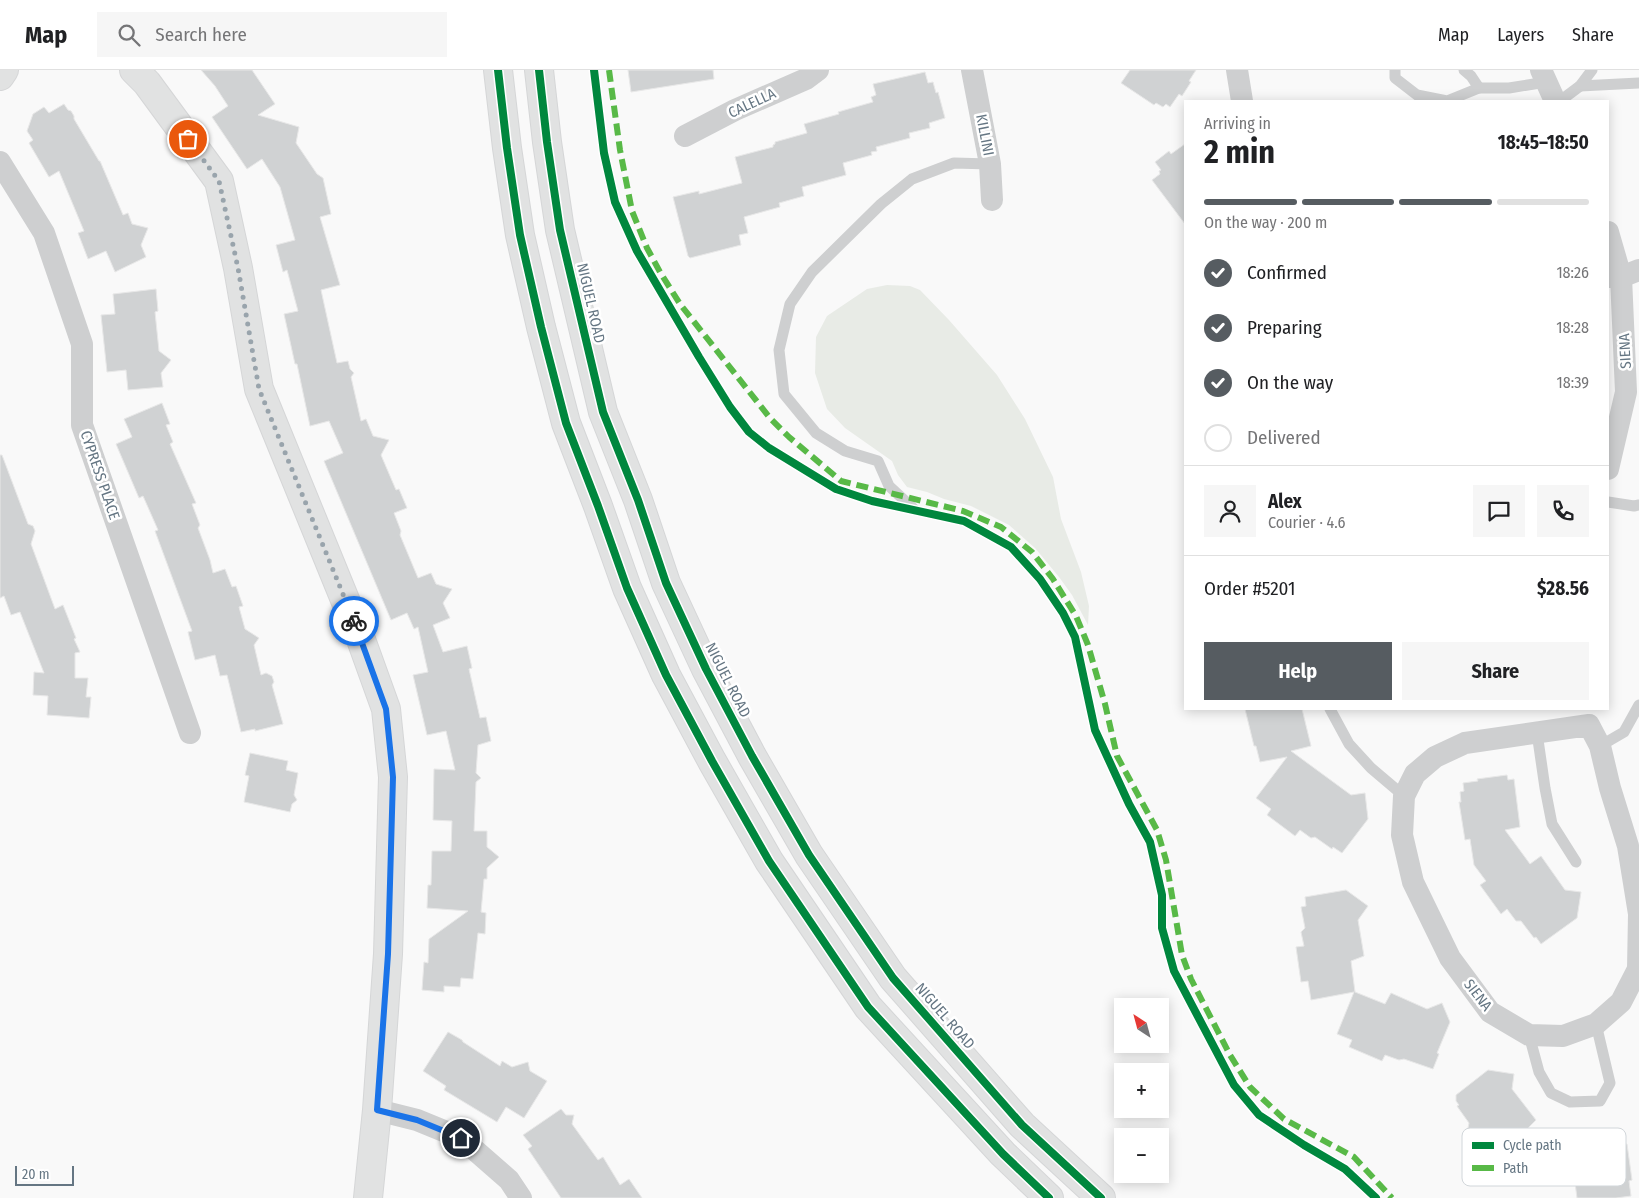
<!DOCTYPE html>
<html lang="en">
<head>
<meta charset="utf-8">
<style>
  :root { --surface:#fff; --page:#f6f6f6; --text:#202124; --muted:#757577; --line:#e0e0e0; --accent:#565c61 }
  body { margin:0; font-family:"Fira Sans Condensed",sans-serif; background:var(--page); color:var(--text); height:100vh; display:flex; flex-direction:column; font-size:19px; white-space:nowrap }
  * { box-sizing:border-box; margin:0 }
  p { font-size:16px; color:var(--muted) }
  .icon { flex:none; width:28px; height:28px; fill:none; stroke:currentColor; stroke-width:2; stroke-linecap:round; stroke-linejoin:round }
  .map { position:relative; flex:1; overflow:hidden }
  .sheet { position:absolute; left:1184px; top:30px; width:425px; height:610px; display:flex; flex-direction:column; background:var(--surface); border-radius:0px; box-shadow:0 2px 12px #0003 }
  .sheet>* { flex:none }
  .needle { width:32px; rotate:324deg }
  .controls { position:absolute; left:1114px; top:928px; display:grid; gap:10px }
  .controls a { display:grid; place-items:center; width:55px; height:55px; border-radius:0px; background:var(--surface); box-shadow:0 2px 12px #0003; font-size:25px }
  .scale { position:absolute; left:15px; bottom:12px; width:59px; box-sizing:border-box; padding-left:5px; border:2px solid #657683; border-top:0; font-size:14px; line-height:18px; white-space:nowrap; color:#657683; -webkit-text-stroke:4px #fff; paint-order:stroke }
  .pin { position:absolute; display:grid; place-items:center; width:42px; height:42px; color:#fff; margin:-21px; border:2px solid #fff; border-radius:50%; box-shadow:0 1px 5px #0007 }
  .courier { position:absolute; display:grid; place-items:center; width:50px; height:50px; margin:-25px; border:4px solid #1a73e8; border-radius:50%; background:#fff; color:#222; box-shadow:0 1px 6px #0007 }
  .overview em { font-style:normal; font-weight:700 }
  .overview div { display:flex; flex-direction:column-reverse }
  .overview { display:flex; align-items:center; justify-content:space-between; height:85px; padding:0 20px }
  h1 { font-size:32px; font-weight:700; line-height:38px }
  .bar { display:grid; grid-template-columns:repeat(4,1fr); gap:8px 5px; align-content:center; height:60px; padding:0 20px }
  .bar i { height:6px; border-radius:4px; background:var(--line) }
  .bar .current { background:var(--accent) }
  .bar p { grid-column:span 4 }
  .line { display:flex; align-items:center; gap:12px; padding:0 20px; border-top:1px solid var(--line) }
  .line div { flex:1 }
  .round { display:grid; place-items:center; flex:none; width:52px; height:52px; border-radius:0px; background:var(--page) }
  ol { padding:0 20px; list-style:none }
  li { display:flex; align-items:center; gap:15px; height:55px }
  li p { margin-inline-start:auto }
  li .icon { padding:5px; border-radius:50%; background:var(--accent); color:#fff; stroke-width:4 }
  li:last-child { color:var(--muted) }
  li i { width:28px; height:28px; border:2px solid var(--line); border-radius:50% }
  .primary-button { display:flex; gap:10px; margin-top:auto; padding:10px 20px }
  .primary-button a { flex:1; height:58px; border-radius:0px; background:var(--accent); color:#fff; font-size:20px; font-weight:700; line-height:58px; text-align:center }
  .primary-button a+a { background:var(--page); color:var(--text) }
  header { display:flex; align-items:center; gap:30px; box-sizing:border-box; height:70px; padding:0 25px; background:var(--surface); border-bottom:1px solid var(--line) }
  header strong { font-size:24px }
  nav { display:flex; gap:28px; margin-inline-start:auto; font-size:18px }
  .search { width:350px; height:45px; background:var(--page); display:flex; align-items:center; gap:12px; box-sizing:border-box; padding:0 18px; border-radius:0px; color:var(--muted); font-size:19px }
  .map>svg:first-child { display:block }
  .green { fill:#e8ebe6 }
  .building { fill:#d0d2d3; stroke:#e8e8e8 }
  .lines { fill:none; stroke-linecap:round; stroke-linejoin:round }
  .secondary-casing { stroke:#d5d6d7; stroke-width:30 }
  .lane { stroke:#cecfd0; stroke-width:11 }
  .street { stroke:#cecfd0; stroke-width:22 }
  .secondary { stroke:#e1e2e2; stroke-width:28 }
  .quiet { stroke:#58b947; stroke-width:6; stroke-dasharray:12 6; stroke-linecap:butt }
  .cycleway-casing { stroke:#fff; stroke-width:11 }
  .cycleway { stroke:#00873e; stroke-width:8 }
  .done { stroke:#99a4ac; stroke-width:5; stroke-dasharray:0 9 }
  .route { stroke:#1a73e8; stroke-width:6 }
  .labels { text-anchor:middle; stroke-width:5; stroke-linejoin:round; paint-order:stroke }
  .street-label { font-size:15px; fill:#657683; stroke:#fff }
  .key { fill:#fff; stroke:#d1d6da; stroke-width:1 }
  .key-label { font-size:14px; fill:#657683 }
</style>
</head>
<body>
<header>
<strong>Map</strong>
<div class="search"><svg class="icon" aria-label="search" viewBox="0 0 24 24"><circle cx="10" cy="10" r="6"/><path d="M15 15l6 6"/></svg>Search here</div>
<nav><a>Map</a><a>Layers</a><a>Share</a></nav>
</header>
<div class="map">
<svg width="1639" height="1128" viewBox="0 0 1639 1128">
  <rect width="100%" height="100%" fill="#f9f9f9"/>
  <path class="green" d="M887,215L910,216L920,220L949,250L997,305L1025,349L1053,407L1061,449L1081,502L1089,536L1088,555L1072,525L1059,507L1035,478L1009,455L971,436L944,429L927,422L907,417L898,405L892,391L845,358L827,339L815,303L816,267L827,246L867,219Z"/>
  <g class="building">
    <path d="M201,0H252L275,34L258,45L299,57L296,73L317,104L323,108L331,144L320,147L340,215L321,220L337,293L348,291L350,299L354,303L351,307L361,351L366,349L373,366L389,370L381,385L396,420L399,419L407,438L394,443L401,461L400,465L418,508L431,503L436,514L452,519L443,533L450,548L433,555L443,582L467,576L472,598L469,599L480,648L486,647L491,671L478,675L476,703L481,708L476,712L474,761H487V777L499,787L487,798V809H484L481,842L486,843L485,864L478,863L473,909L461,908L460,917L444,916V922L422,920L424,892L428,893L429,869L468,841L427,838L428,815H431L432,781H451L452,751L433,750L434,699L455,700L446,661L427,665L413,605L428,602L418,557L414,559L407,543L391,550L324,391L343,383L329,351L310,356L297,294H295L284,244L298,241L287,200L283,202L276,175L295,170L280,117L262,89L247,99L212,47L228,36L215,16Z"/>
    <path d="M628,0H713L714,9L631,22Z"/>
    <path d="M1130,0H1196L1189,11L1191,12L1182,26L1179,24L1170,37L1166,34L1163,37L1156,33L1154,35L1121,13Z"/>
    <path d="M925,2L928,13L933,12L936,23L938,22L945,48L929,53L930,58L909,63L910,68L876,77L877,81L871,82L872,85L843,93L846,105L802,117L804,126L779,133L780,137L744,147L748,163L739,165L741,175L690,188L688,186L673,127L699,121V124L742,113L735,87L773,77V75L775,74V72L807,63L804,54L839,44L838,42L873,32L871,27L876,25L873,14Z"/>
    <path d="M64,34L68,40L71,41L74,46V49L99,91H100L123,145L128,143L132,154L148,158L141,175L146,187L115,202L106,181L88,189L78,163L84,161L59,101L49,107L29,73L33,70L27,61L33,44L44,37L49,43Z"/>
    <path d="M1185,74V154L1152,110L1160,104L1159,101L1161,100L1155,92L1169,81L1171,84Z"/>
    <path d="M156,219L158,241L155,242L159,281L171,290L161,303L163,317L128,320L126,300L107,302L101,245L115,244L113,224Z"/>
    <path d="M162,333L170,354L166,355L173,372L170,374L196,433L192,434L200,455L198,458L210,490L213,503L225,499L232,517L236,516L243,536L239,537L245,559L259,568L254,575L261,605L266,603L272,606L274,612L272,615L283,654L255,661V659L241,662L227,605L220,606L215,585L195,590L188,562L192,561L155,461L158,460L143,426L139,428L116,374L132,367L124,349Z"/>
    <path d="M0,385H2L28,454L33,456L35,461L31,474L55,539L63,535L76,568L74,569L80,582L75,583V608H88L86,627H91L89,648L47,645L48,626L33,625L34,602L44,603L20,542L11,545L4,526L0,528Z"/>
    <path d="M1245,639H1302L1311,676L1291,681L1351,725L1365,723L1368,749L1342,783L1333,777L1332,779L1315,767L1311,768L1300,760L1295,766L1267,745L1271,739L1256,728L1287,687L1260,692L1256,676H1254Z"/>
    <path d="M250,683L288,691L286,700L298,703L294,725L297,730L292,734L290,742L244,732L249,706L245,705Z"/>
    <path d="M1507,705L1508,710L1514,709L1520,757L1505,760L1530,794L1541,786L1565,820L1581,822L1577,848L1541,874L1536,867L1534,868L1521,851H1516L1507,839L1501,844L1480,815L1486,811L1474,795L1470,769L1465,770L1459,732H1461L1460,722L1464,721L1463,713L1478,711L1477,709Z"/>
    <path d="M1346,820L1368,836L1358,850L1364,886L1351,891L1355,922L1385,934L1391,923L1427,939L1442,933L1450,952L1437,983L1439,984L1433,999L1404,989L1399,990L1385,985L1382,991L1349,977L1352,970L1337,964L1354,922L1311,930L1308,911L1301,912L1296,877L1304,876L1301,862L1305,858L1301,837L1306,836L1305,827Z"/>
    <path d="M448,962L462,970L463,972L500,996L502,991L512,997L528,992L530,1001L547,1011L524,1048L506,1037L497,1052L444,1020L446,1016L423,1001Z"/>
    <path d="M1488,1000L1514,1004L1512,1019L1536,1050L1526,1060L1539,1078L1531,1086L1536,1093L1509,1114L1499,1100L1484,1109L1468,1087L1476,1081L1471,1075L1477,1069L1468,1058L1469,1053L1459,1039L1457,1036L1459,1035L1456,1031V1025Z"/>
    <path d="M561,1039L566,1045H574L572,1054L598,1090L603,1087L620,1115L629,1109L642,1128H561L528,1079L532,1076L523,1065Z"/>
    <path d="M1627,1074L1632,1110L1629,1111L1631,1126L1616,1128H1577L1571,1083Z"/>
  </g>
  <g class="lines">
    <defs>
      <g id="secondary">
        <path d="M134,0L147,13L219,111L238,198L259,319L359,564L386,639L393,707L388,884L377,1040L368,1128"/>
        <path d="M498,0L507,78L520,165L541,257L566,353L598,436L627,518L666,605L712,691L769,791L868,937L1003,1084L1049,1128"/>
        <path d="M539,0L547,72L560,160L603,342L638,430L666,513L706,599L752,686L809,785L893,908L1022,1055L1101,1128"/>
        <path d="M0,6L4,0"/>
      </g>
    </defs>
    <use href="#secondary" class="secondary-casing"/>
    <g class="lane">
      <path d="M1395,0V8L1417,25L1447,31L1479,18H1509L1546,12"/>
      <path d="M1464,0L1471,6L1479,18"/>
      <path d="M1580,16L1639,13"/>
      <path d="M1560,31L1580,16L1592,0"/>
      <path d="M1608,432L1634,436L1639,435"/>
      <path d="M915,440L889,416L878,391L845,381L816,363L784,324L779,280L790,234L812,202L881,134L912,109L954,93L990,94"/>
      <path d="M1330,639L1349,674L1371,698L1404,726"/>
      <path d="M1537,663L1545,718L1552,754L1576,792"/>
      <path d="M1600,676L1624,662L1639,635"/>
      <path d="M1529,965L1539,1002L1551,1023L1570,1032L1600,1031L1610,1013L1596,954"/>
    </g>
    <g class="street">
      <path d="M972,0L990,94L992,130"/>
      <path d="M1237,0L1242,31"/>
      <path d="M1541,0L1555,31"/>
      <path d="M685,66L735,40L806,9L818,0"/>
      <path d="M0,92L44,163L82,274V355L190,663"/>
      <path d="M1608,162L1621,207L1626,322L1608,399"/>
      <path d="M1608,207H1621L1639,200"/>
      <path d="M1589,655L1600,676L1610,718L1628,776L1639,844L1638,899L1621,932L1596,954L1563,966L1529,965L1490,942L1450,888L1413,812L1402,765L1404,726L1415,704L1435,687L1465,673Z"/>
      <path d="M377,1040L417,1050L461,1068L509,1110L521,1128"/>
    </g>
    <use href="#secondary" class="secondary"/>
    <path class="quiet" d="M609,0L620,80L632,141L647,178L660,202L680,234L770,348L789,367L841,411L963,441L1001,457L1032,482L1053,509L1076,546L1088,575L1105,634L1117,686L1157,760L1166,790L1182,885L1191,909L1230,985L1250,1017L1284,1049L1354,1087L1392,1128"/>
    <defs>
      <g id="cycleway">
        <path d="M498,0L507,78L520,165L541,257L566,353L598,436L627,518L666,605L712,691L769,791L868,937L1003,1084L1049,1128"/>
        <path d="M539,0L547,72L560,160L603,342L638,430L666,513L706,599L752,686L809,785L893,908L1022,1055L1101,1128"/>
        <path d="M594,0L604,83L615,132L637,181L699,287L730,337L749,362L769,378L836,419L872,431L964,451L1011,477L1040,509L1063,543L1075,567L1095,660L1129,734L1150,772L1162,825V858L1174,901L1234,1015L1259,1045L1304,1075L1345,1099L1376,1128"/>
      </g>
    </defs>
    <use href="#cycleway" class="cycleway-casing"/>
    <use href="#cycleway" class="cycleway"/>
  </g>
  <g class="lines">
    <path class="done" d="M188,69L219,111L238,198L259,319L354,551"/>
    <path class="route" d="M354,551L386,639L393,707L388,884L377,1040L417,1050L461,1068"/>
  </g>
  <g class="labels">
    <g class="street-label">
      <text transform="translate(752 33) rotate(-25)" y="5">CALELLA</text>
      <text transform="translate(985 65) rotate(79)" y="5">KILLINI</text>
      <text transform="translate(591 233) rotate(77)" y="5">NIGUEL ROAD</text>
      <text transform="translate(1625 281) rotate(-93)" y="5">SIENA</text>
      <text transform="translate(100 405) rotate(71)" y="5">CYPRESS PLACE</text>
      <text transform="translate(728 610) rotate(63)" y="5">NIGUEL ROAD</text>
      <text transform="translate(1478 925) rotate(52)" y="5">SIENA</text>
      <text transform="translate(945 946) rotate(49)" y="5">NIGUEL ROAD</text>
    </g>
  </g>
  <rect x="1462" y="1058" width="164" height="58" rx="8" class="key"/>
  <rect x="1472" y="1072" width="22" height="7" fill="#00873e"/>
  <rect x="1472" y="1095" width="22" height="6" fill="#58b947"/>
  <g class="key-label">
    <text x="1503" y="1080">Cycle path</text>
    <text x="1503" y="1103">Path</text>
  </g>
</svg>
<div class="controls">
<a><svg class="needle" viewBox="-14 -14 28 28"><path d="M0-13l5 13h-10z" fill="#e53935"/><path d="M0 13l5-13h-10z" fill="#757577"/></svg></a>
<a>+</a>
<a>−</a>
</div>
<div class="scale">20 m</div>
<div class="pin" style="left:188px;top:69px;background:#ea580c"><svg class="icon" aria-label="bag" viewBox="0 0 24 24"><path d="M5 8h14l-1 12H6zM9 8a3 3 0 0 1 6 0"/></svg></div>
<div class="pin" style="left:461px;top:1068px;background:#1f2937"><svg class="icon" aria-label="home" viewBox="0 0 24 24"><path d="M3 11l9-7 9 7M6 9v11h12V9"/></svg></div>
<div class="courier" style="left:354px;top:551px"><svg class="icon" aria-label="bike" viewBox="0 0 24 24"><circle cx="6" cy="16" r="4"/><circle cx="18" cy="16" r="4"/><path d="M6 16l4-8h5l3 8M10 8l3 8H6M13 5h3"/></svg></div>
<section class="sheet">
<div class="overview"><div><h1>2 min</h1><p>Arriving in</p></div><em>18:45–18:50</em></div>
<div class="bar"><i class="current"></i><i class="current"></i><i class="current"></i><i></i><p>On the way · 200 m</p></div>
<ol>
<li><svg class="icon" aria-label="check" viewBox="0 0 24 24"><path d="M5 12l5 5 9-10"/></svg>Confirmed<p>18:26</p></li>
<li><svg class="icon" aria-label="check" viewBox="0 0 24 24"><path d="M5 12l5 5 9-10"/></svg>Preparing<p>18:28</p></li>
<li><svg class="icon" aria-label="check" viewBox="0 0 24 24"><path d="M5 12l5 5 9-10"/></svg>On the way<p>18:39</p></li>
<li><i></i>Delivered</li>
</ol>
<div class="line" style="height:90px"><a class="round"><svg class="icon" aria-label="person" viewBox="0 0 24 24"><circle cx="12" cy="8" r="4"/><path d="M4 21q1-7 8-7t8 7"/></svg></a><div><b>Alex</b><p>Courier · 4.6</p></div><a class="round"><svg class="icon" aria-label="chat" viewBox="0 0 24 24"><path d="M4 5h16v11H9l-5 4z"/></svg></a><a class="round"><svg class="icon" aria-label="phone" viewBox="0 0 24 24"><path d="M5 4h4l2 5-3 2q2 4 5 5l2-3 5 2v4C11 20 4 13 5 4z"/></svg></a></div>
<div class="line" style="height:65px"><div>Order #5201</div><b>$28.56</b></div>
<div class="primary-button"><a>Help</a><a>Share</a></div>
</section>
</div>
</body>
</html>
